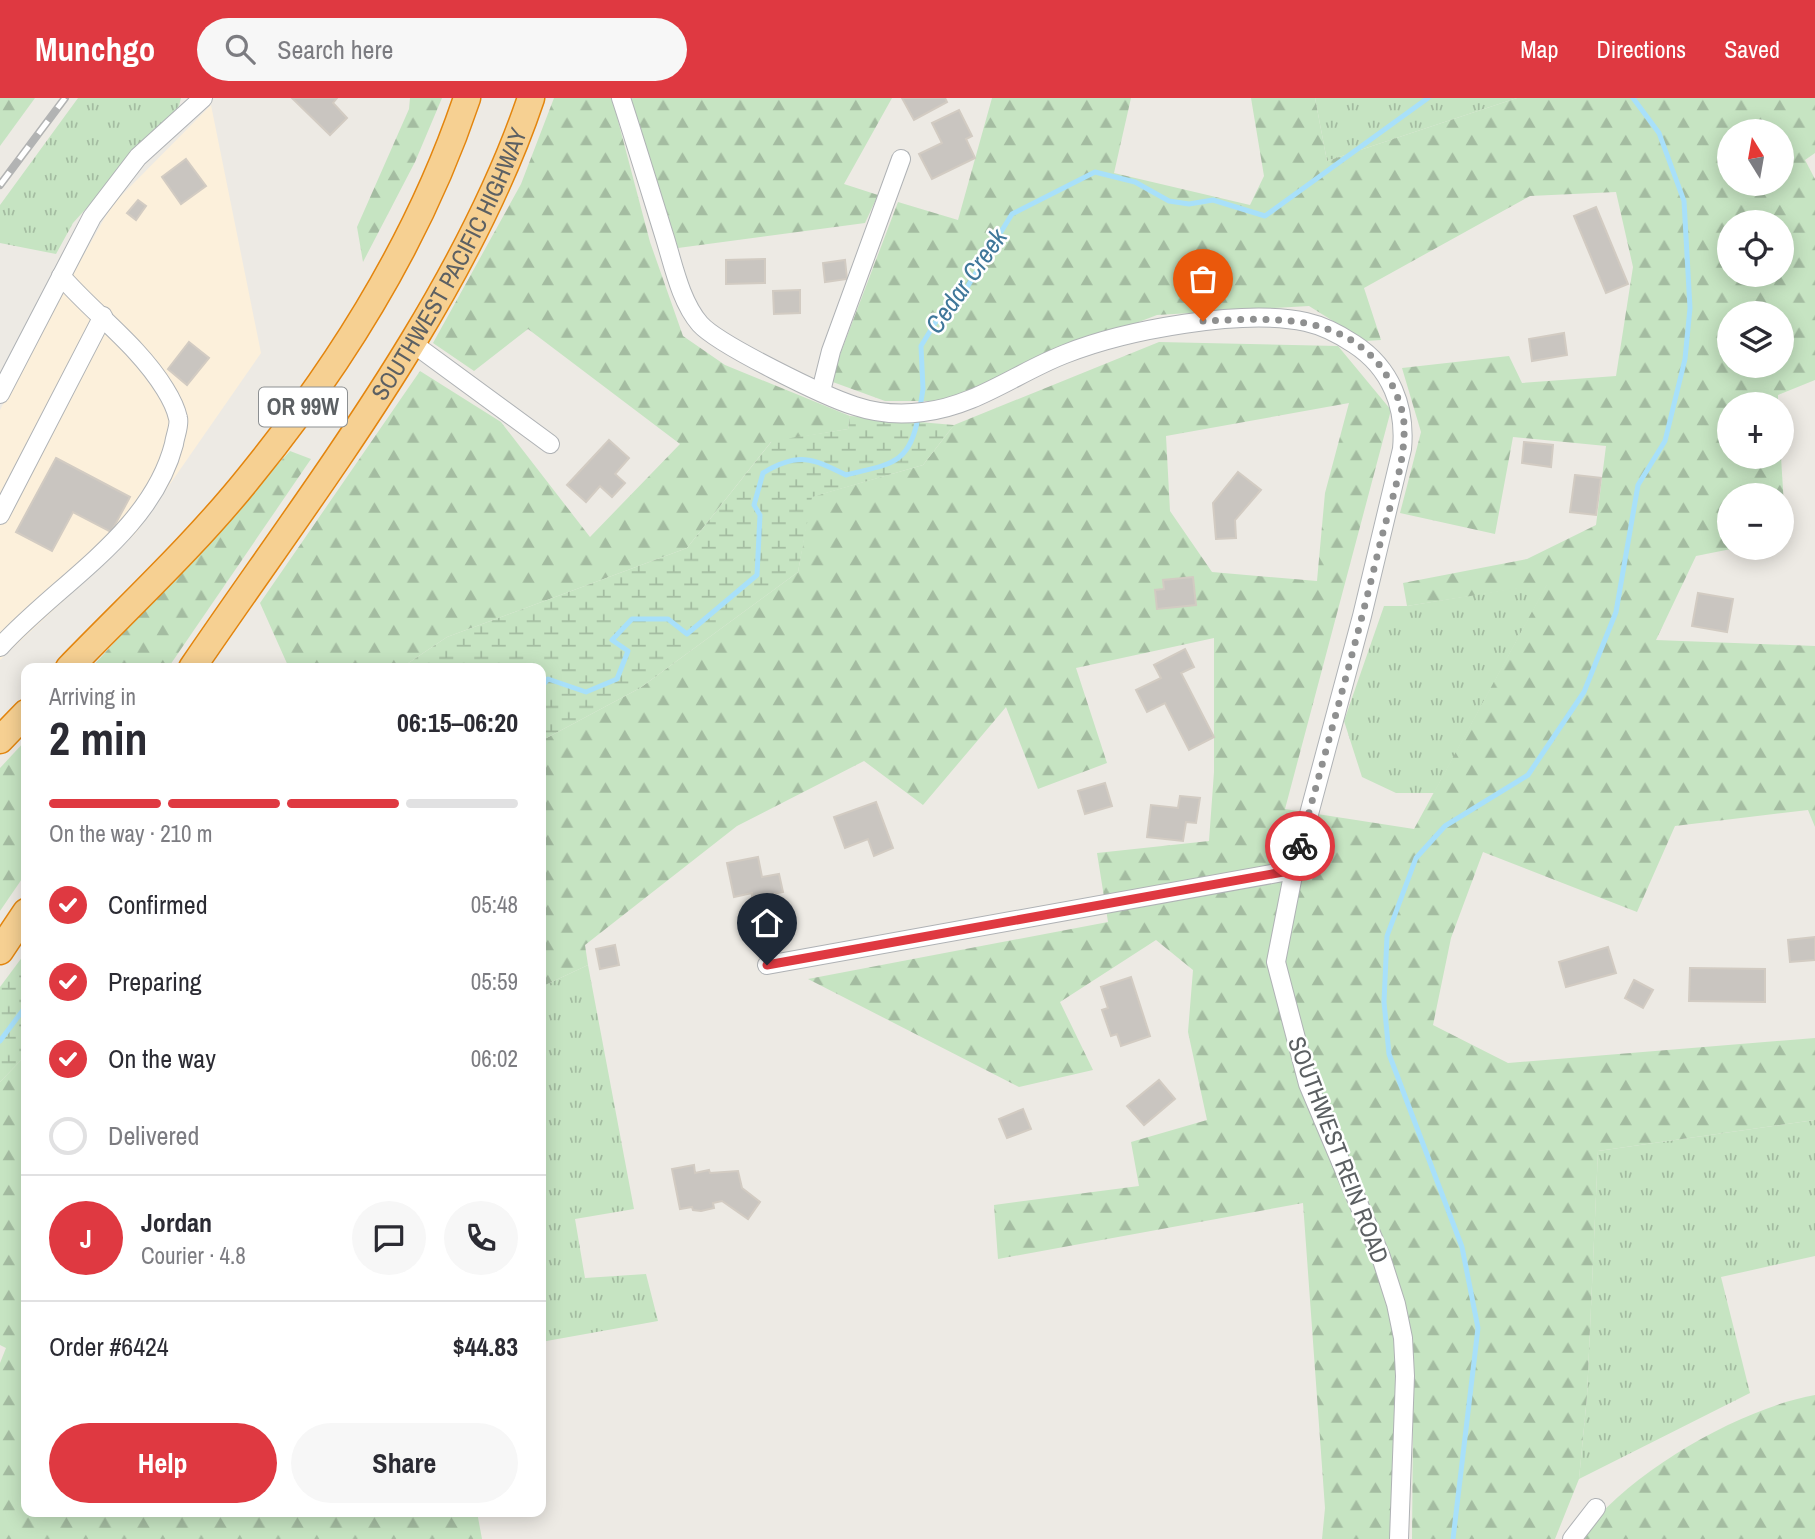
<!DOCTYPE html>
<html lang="en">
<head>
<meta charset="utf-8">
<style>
  :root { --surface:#fff; --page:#f7f7f7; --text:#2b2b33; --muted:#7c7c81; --line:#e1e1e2; --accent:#df3941 }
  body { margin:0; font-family:"Archivo Narrow",sans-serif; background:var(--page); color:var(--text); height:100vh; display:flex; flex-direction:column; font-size:26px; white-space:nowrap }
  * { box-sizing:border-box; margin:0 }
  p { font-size:23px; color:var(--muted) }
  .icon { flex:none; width:38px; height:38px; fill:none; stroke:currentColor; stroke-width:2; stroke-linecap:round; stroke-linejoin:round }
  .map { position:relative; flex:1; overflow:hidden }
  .side { position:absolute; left:21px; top:565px; width:525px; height:854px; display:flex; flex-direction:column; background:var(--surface); border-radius:14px; box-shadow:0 4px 18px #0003 }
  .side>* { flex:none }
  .needle { width:46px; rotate:349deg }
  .controls { position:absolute; left:1717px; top:21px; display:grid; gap:14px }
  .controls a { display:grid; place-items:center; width:77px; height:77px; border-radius:50%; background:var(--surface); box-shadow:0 4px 18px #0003; font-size:35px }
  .pin { position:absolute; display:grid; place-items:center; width:60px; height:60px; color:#fff; margin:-72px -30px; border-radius:50% 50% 50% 0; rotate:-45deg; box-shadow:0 0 7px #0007 }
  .pin .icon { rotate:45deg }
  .courier { position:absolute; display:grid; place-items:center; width:70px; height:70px; margin:-35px; border:5px solid #df3941; border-radius:50%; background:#fff; color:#222; box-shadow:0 2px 9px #0007 }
  .headline em { font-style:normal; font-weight:700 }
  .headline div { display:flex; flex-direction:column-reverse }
  .headline { display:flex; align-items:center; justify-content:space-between; height:119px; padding:0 28px }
  h1 { font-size:46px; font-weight:700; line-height:52px }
  .bar { display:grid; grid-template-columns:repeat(4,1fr); gap:10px 7px; align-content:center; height:84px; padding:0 28px }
  .bar i { height:9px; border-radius:5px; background:var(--line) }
  .bar .current { background:var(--accent) }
  .bar p { grid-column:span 4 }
  .line { display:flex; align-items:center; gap:18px; padding:0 28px; border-top:2px solid var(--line) }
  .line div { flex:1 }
  .round { display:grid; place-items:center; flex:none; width:74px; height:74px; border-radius:37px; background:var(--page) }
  ol { padding:0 28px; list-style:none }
  li { display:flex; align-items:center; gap:21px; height:77px }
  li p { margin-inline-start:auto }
  li .icon { padding:7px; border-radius:50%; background:var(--accent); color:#fff; stroke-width:4 }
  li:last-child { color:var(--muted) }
  li i { width:38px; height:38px; border:4px solid var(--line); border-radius:50% }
  .cta { display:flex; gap:14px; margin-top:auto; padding:14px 28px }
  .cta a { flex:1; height:80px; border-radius:42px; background:var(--accent); color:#fff; font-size:28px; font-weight:700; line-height:80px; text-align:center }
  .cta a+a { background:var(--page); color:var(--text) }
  header { display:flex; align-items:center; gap:42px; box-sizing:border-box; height:98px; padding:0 35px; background:var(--accent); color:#fff }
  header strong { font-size:33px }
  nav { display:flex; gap:38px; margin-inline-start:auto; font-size:24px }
  .search { width:490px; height:63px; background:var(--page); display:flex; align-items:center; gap:18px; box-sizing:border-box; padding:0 24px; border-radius:38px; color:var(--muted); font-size:26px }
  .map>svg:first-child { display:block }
  .commercial { fill:#fcf0db }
  .grass { fill:url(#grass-tufts) }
  .forest { fill:url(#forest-firs); fill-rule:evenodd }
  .wetland { fill:url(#wetland-marsh) }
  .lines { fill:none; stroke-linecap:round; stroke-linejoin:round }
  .stream { stroke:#a8e0fa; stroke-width:5 }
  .building { fill:#c9c5c0; stroke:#d2cbc2; stroke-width:2 }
  .minor-casing { stroke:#afb2b5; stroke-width:20 }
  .highway-casing { stroke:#e3850e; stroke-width:29 }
  .minor { stroke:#fff; stroke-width:18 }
  .highway { stroke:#f6d092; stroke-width:26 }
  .rail-casing { stroke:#b2b3b3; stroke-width:8 }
  .rail { stroke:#fff; stroke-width:5; stroke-dasharray:16; stroke-linecap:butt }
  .done { stroke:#8f9090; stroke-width:7; stroke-dasharray:0 12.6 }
  .route { stroke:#df3941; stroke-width:9 }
  .labels { text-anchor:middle; stroke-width:5; stroke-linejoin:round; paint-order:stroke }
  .shield { fill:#fff; stroke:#8d9092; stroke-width:2 }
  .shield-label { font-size:23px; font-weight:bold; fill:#5c6063 }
  .street-label { font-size:24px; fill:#5c6063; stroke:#fff }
  .water-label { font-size:26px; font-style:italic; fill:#3f779a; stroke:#fff }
</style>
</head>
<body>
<header>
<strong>Munchgo</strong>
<div class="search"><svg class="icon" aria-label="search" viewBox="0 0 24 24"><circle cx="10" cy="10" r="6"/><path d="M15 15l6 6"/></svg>Search here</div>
<nav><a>Map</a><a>Directions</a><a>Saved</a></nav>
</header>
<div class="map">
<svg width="1815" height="1441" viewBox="0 0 1815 1441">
  <defs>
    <pattern id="grass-tufts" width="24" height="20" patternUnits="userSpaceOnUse" patternTransform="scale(1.75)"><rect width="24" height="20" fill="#c6e4c2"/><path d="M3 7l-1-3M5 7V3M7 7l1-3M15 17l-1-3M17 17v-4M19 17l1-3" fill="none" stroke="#a4bca1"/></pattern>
    <pattern id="forest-firs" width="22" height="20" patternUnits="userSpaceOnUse" patternTransform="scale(1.75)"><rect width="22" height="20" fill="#c6e4c2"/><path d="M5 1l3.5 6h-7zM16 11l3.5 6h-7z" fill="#a4bca1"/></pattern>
    <pattern id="wetland-marsh" width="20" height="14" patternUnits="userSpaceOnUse" patternTransform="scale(1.75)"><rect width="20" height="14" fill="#c6e4c2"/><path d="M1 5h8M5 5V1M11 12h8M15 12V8" fill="none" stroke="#a4bca1"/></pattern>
  </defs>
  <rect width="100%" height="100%" fill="#edeae4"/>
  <path class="commercial" d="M211,7L261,255L136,435L0,562V312L42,230L112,107Z"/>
  <g class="grass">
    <path d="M78,0H181L179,8L73,125L56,156L0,145V107Z"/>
    <path d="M1315,0H1517L1327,63Z"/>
    <path d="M1548,485L1434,695H1396L1362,679L1344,623L1384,508H1407Z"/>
    <path d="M588,867L634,1111L575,1121L585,1180L646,1176L658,1223L541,1244V889Z"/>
    <path d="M1815,1022V1158L1721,1179L1750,1295L1579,1381L1587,1298L1598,1053Z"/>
  </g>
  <g class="forest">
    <path d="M0,0H35L0,48Z"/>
    <path d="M410,0H442L415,64L363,164L357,129L409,11Z"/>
    <path d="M554,0H612L650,144L683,238L725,267L850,318L848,331L771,344L687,450L447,539L401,570H289L260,505L420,273L501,324L590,439L680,346L528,231L474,273L433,245L521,86Z"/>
    <path d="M631,0H892L844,86L878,97L865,125L678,150Z"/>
    <path d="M992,0H1131L1114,75L1250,107L1264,78L1251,0H1315L1327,63L1517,0H1815V55L1805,62L1815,81V282L1778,297V306H1729V359H1781L1786,440L1782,441V397H1729V450H1736L1696,458L1656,542L1815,548V729L1808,712L1675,728L1637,814L1483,754L1451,840L1433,927L1508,965L1815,940V1022L1598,1053L1587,1298L1579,1381L1555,1441H1412L1413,1330L1394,1332L1390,1441H1322L1325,1410L1303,1105L998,1161L994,1107L1139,1088L1131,1044L1207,1022L1188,934L1193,872L1156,842L1060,904L1093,972L1019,989L808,881L1108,824L1097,755L1209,743L1214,674V540L1076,570L1107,665L1038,691L1006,609L923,707L864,663L737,728L585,847L588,867L541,889V643L640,590L798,474L811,399L923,367L954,327L1159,244L1338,248L1391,312L1285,711L1414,731L1547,486L1407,508L1403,485L1527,461L1596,427L1606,348L1513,339L1495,436L1400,415L1421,334L1402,270L1509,258L1522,285L1616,278L1633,169L1616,94L1530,98L1364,190L1381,242L1365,243L1309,208L1157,217L1016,271L944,303H885L830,283L898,104L958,122ZM1729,33H1782V86H1729ZM1729,124H1782V177H1729ZM1729,215H1782V268H1729ZM1349,305L1325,395L1317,483L1212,474L1170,413L1166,338Z"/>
    <path d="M290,353L311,361L168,570H91Z"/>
    <path d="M26,642V775L0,813V670Z"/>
    <path d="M26,957V1414H477L482,1441H0V1265L6,1250L0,1247V984Z"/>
    <path d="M1815,1297V1441H1580C1623,1377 1740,1310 1815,1297Z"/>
  </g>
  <g class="wetland">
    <path d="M850,318L954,327L923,367L812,399L798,474L640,590L541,643V570H401L447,539L687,450L772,343L848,331Z"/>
    <path d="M26,854V957L0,984V889Z"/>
  </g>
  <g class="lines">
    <g class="stream">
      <path d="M920,310L923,291L921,248L937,222L961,199L1012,116L1095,74L1135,84L1169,103L1189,106L1213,102L1265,118L1428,0"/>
      <path d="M541,589L548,581L586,594L617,581L628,553L612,542L632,521H668L687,536L757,477L760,417L754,407L763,375C798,354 812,360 846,377C888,366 910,368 918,319"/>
      <path d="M0,943L26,908"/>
      <path d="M1453,1441L1478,1230L1462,1149L1389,956L1384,904L1387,838L1416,760L1445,728L1528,677L1584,594L1616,514L1638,387L1665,343L1685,261L1690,210L1684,103L1659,35L1633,0"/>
    </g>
  </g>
  <g class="building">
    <path d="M292,0H337L333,5L347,20L330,37Z"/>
    <path d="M902,0H945L947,4L914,22Z"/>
    <path d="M959,12L972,38L966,41L975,60L932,81L919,56L942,45L932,25Z"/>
    <path d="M186,61L206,88L181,106L162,79Z"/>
    <path d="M138,102L146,108L136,122L127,115Z"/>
    <path d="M1596,109L1628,186L1606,195L1574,118Z"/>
    <path d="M765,161V185L726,186V162Z"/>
    <path d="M845,162L847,181L825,184L823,165Z"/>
    <path d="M800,192V215L774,216L773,193Z"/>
    <path d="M1564,235L1567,257L1532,263L1529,241Z"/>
    <path d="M189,244L209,260L187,287L168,271Z"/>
    <path d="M609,342L629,360L615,376L625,385L612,399L600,388L586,404L567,387Z"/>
    <path d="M1524,344L1553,347L1551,369L1522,365Z"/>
    <path d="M56,360L130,399L111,434L73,414L52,453L16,434Z"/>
    <path d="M1238,374L1261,392L1235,422L1236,440L1216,441L1213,405Z"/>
    <path d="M1575,377L1601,380L1596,417L1570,414Z"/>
    <path d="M1193,479L1196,507L1157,511L1155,492L1164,491L1163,482Z"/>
    <path d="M1698,495L1733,501L1727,534L1692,528Z"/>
    <path d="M1185,551L1194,569L1181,575L1214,639L1189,652L1165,605L1147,614L1136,592L1161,580L1154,567Z"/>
    <path d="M1105,685L1112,708L1085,716L1078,693Z"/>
    <path d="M1180,698L1200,700L1196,725L1186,724L1183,743L1147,739L1151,707L1178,710Z"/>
    <path d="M876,704L893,750L874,758L868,741L845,750L834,719Z"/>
    <path d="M758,759L762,779L779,776L783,794L752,800V795L734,799L727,765Z"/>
    <path d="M1815,839V862L1790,864L1788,842Z"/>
    <path d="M615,847L619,867L600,871L596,851Z"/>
    <path d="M1608,849L1616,875L1566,889L1559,864Z"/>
    <path d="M1690,870L1765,871V904L1689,903Z"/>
    <path d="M1131,879L1150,938L1121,948L1117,936L1111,938L1102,912L1108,910L1101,889Z"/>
    <path d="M1634,882L1653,892L1643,910L1625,900Z"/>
    <path d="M1159,982L1175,1001L1144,1027L1127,1008Z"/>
    <path d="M1023,1011L1031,1031L1007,1040L999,1021Z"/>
    <path d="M694,1067L695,1075L709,1072L710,1075L738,1073L742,1090L760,1104L748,1121L722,1103L713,1105L714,1110L701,1113L693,1112L692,1109L680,1111L672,1071Z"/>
  </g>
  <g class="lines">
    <defs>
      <g id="minor">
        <path d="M621,0C636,46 650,92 664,137C673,165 680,203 700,226C719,247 826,299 855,308C876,315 901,317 923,314C976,308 1018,274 1065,256C1125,232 1244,210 1306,224C1324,228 1339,236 1354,246C1391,270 1406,309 1402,351L1362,518L1294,772L1276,864L1308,986L1381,1159L1396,1206L1403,1240L1405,1278L1399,1441"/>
        <path d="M411,244L550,346"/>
        <path d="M821,293L831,253L901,61"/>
        <path d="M0,296L92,119L138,59L203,0"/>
        <path d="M0,417L103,218"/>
        <path d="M0,549C58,485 151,435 174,346C175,338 180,327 178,320C176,311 170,299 165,291C138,247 94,216 61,178"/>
        <path d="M767,867L1294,772"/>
        <path d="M1572,1441L1596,1410"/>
      </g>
      <g id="highway">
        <path d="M69,570C130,507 196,446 251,377C342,265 421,137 467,0"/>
        <path id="s1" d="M192,570C311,395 463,202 531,0"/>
        <path d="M0,642L26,615"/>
        <path d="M0,853L26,814"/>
      </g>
    </defs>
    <use href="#minor" class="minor-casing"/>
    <use href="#highway" class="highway-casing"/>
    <use href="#minor" class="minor"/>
    <use href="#highway" class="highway"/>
    <defs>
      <path id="rail" d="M0,87L65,0"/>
    </defs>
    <use href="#rail" class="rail-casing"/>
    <use href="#rail" class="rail"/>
  </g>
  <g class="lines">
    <path class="done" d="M1203,223C1264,221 1332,213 1377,264C1390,279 1403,306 1404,326C1406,365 1389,409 1380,446C1356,547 1327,647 1300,748"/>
    <path class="route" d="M767,867L1294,772L1300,748"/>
  </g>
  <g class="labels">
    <rect class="shield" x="259" y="289.5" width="88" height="39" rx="5"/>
    <g class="shield-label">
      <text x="303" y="317">OR 99W</text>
    </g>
    <g class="street-label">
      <text dy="8" stroke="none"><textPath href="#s1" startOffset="480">SOUTHWEST PACIFIC HIGHWAY</textPath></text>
      <text transform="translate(1338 1052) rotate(69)" y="8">SOUTHWEST REIN ROAD</text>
    </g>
    <g class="water-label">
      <text transform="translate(966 183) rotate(-55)" y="9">Cedar Creek</text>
    </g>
  </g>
</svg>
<div class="controls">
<a><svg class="needle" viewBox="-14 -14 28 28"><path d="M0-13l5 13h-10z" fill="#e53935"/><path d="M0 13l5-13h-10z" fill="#7c7c81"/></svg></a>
<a><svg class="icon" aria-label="locate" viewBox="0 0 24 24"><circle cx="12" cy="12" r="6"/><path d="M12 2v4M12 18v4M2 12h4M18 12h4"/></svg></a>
<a><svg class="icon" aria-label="layers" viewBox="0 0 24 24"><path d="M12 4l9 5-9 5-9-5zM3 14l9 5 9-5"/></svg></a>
<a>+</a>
<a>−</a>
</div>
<div class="pin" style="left:1203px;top:223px;background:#ea580c"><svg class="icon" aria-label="bag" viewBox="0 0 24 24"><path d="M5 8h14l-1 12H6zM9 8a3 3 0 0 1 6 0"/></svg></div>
<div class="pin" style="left:767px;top:867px;background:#1f2937"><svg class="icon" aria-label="home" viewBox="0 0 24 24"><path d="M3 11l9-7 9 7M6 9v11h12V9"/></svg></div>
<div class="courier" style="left:1300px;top:748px"><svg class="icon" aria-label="bike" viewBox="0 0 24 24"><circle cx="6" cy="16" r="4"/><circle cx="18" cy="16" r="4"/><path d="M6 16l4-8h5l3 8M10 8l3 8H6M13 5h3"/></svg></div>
<section class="side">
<div class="headline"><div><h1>2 min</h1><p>Arriving in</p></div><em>06:15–06:20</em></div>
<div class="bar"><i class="current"></i><i class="current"></i><i class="current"></i><i></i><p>On the way · 210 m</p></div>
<ol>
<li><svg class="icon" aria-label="check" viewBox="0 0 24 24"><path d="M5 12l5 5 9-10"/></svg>Confirmed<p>05:48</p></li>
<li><svg class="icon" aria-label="check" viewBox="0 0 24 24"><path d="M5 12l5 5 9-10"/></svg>Preparing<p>05:59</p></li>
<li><svg class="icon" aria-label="check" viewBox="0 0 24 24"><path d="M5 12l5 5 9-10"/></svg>On the way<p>06:02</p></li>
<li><i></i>Delivered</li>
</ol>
<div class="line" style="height:126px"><b class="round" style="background:var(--accent);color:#fff">J</b><div><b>Jordan</b><p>Courier · 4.8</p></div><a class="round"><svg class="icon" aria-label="chat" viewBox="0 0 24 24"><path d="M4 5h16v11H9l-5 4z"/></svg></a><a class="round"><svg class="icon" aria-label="phone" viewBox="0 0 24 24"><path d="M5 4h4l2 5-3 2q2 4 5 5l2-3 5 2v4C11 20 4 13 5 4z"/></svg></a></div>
<div class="line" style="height:91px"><div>Order #6424</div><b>$44.83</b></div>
<div class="cta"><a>Help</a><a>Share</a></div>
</section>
</div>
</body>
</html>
